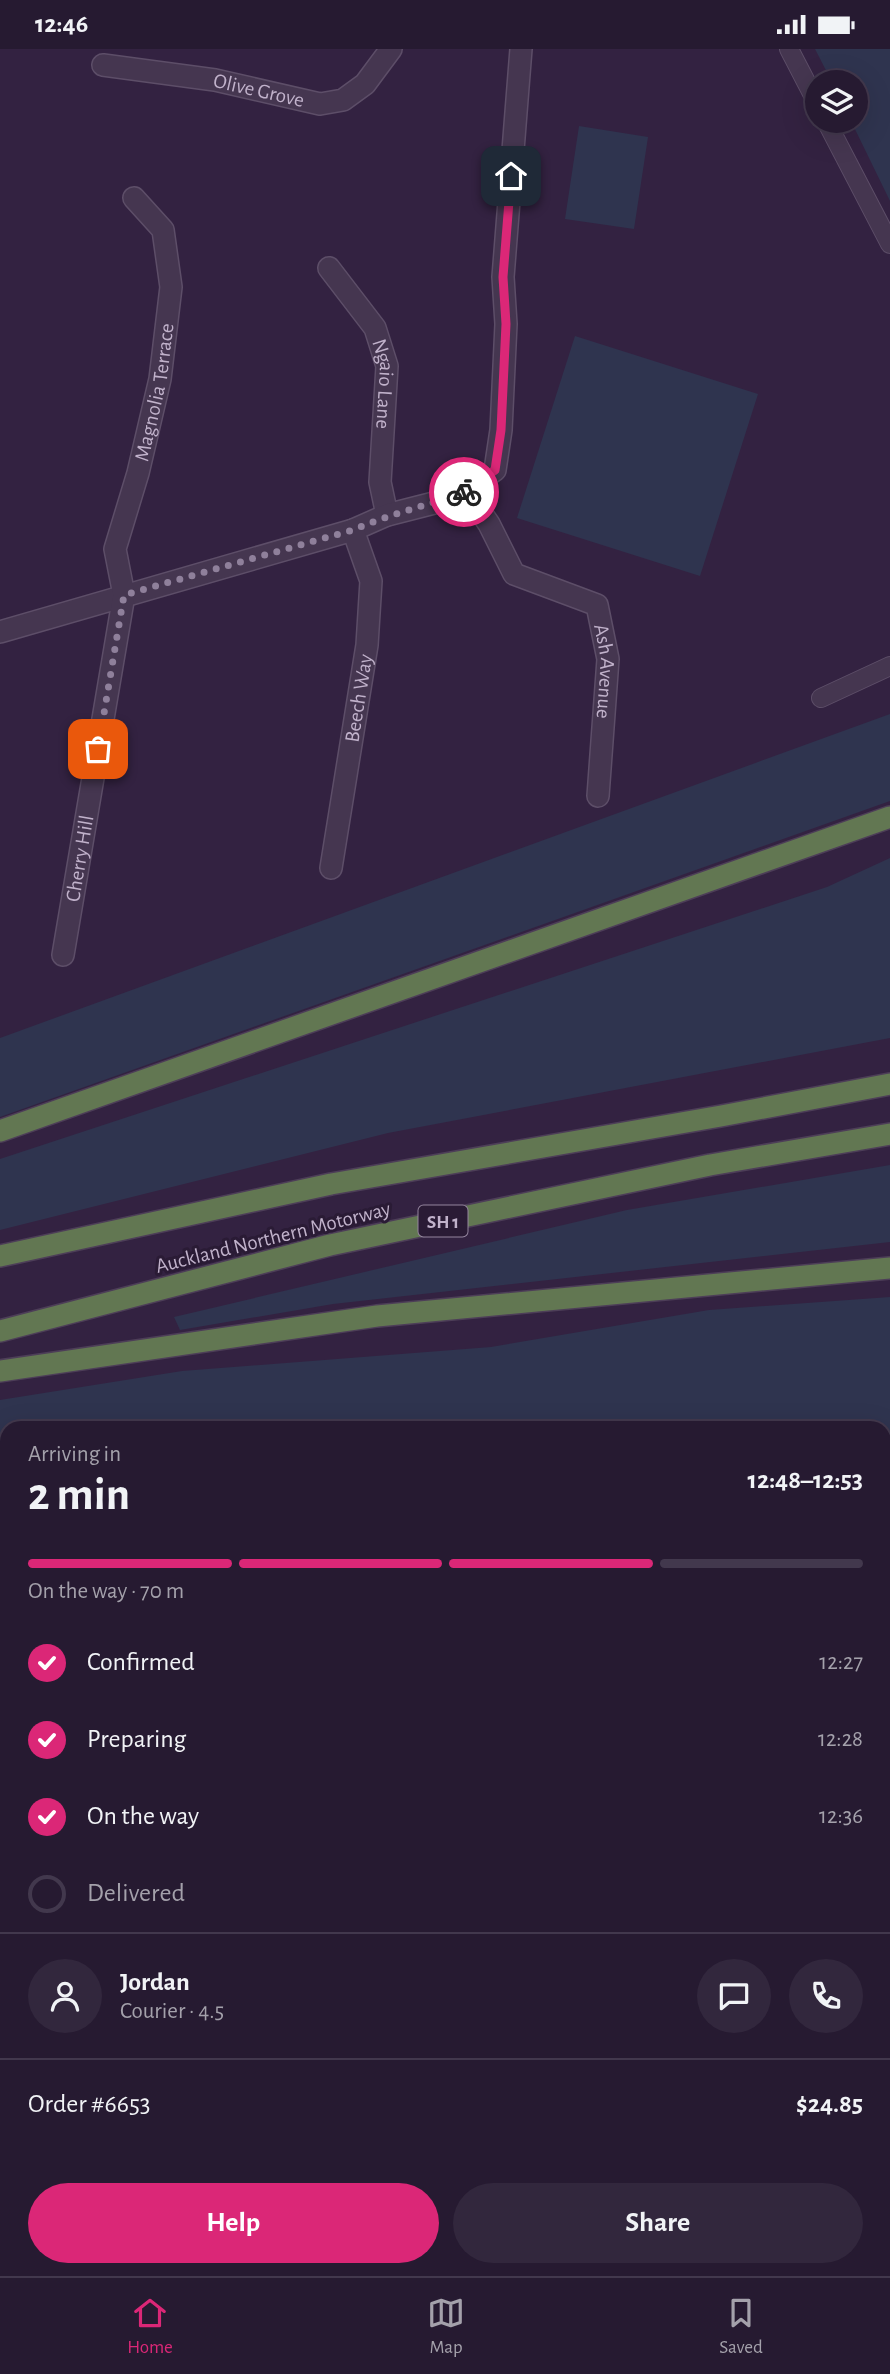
<!DOCTYPE html>
<html lang="en">
<head>
<meta charset="utf-8">
<style>
  :root { --surface:#261a31; --page:#32273d; --text:#f1f3f6; --muted:#a4a1ab; --line:#42384d; --accent:#db2777 }
  body { margin:0; font-family:"Alegreya Sans",sans-serif; background:var(--page); color:var(--text); height:100vh; display:flex; flex-direction:column; font-size:26px; white-space:nowrap }
  * { box-sizing:border-box; margin:0 }
  p { font-size:23px; color:var(--muted) }
  .icon { flex:none; width:38px; height:38px; fill:none; stroke:currentColor; stroke-width:2; stroke-linecap:round; stroke-linejoin:round }
  .map { position:relative; flex:1; overflow:hidden }
  .details { position:absolute; left:0px; top:1372px; width:891px; height:856px; display:flex; flex-direction:column; background:var(--surface); border-radius:21px 21px 0 0; box-shadow:0 7px 28px #0002,0 0 0 2px var(--line) }
  .details>* { flex:none }
  .buttons { position:absolute; left:805px; top:21px; display:grid; gap:14px }
  .buttons a { display:grid; place-items:center; width:63px; height:63px; border-radius:50%; background:var(--surface); box-shadow:0 7px 28px #0002,0 0 0 2px var(--line); font-size:35px }
  .pin { position:absolute; display:grid; place-items:center; width:60px; height:60px; color:#fff; margin:-30px; border-radius:14px; box-shadow:0 4px 10px #0006 }
  .courier { position:absolute; display:grid; place-items:center; width:70px; height:70px; margin:-35px; border:5px solid #db2777; border-radius:50%; background:#fff; color:#222; box-shadow:0 2px 9px #0007 }
  .summary em { font-style:normal; font-weight:600 }
  .summary div { display:flex; flex-direction:column-reverse }
  .summary { display:flex; align-items:center; justify-content:space-between; height:119px; padding:0 28px }
  h1 { font-size:46px; font-weight:600; line-height:52px }
  .bar { display:grid; grid-template-columns:repeat(4,1fr); gap:10px 7px; align-content:center; height:84px; padding:0 28px }
  .bar i { height:9px; border-radius:5px; background:var(--line) }
  .bar .active { background:var(--accent) }
  .bar p { grid-column:span 4 }
  .line { display:flex; align-items:center; gap:18px; padding:0 28px; border-top:2px solid var(--line) }
  .line div { flex:1 }
  .round { display:grid; place-items:center; flex:none; width:74px; height:74px; border-radius:37px; background:var(--page) }
  ol { padding:0 28px; list-style:none }
  li { display:flex; align-items:center; gap:21px; height:77px }
  li p { margin-inline-start:auto }
  li .icon { padding:7px; border-radius:50%; background:var(--accent); color:#fff; stroke-width:4 }
  li:last-child { color:var(--muted) }
  li i { width:38px; height:38px; border:4px solid var(--line); border-radius:50% }
  .cta { display:flex; gap:14px; margin-top:auto; padding:14px 28px }
  .cta a { flex:1; height:80px; border-radius:42px; background:var(--accent); color:#fff; font-size:28px; font-weight:600; line-height:80px; text-align:center }
  .cta a+a { background:var(--page); color:var(--text) }
  .status { display:flex; justify-content:space-between; align-items:center; height:49px; padding:0 35px; background:var(--surface); direction:ltr }
  .status svg { height:19px; fill:currentColor }
  .tab-bar { display:flex; justify-content:space-around; align-items:center; height:98px; border-top:2px solid var(--line); background:var(--surface); font-size:19px; color:var(--muted) }
  .tab-bar a { display:grid; justify-items:center; gap:4px }
  .tab-bar .active { color:var(--accent) }
  .map>svg:first-child { display:block }
  .green { fill:#2f344f }
  .lines { fill:none; stroke-linecap:round; stroke-linejoin:round }
  .lane-casing { stroke:#5d4e68; stroke-width:20 }
  .street-casing { stroke:#5d4e68; stroke-width:24 }
  .highway-casing { stroke:#4d3e58; stroke-width:24 }
  .lane { stroke:#453650; stroke-width:18 }
  .street { stroke:#453650; stroke-width:21 }
  .highway { stroke:#627752; stroke-width:21 }
  .done { stroke:#8f809b; stroke-width:7; stroke-dasharray:0 12.6 }
  .route { stroke:#db2777; stroke-width:9 }
  .labels { text-anchor:middle; stroke-width:6; stroke-linejoin:round; paint-order:stroke }
  .shield { fill:#2a1b35; stroke:#94859e; stroke-width:2 }
  .shield-label { font-size:19px; font-weight:bold; fill:#c1b2cb }
  .street-label { font-size:21px; fill:#c1b2cb; stroke:#2a1b35 }
</style>
</head>
<body>
<div class="status"><b>12:46</b><svg viewBox="0 0 49 12"><path d="M0 12V9h3v3zM5 12V6h3v6zM10 12V3h3v9zM15 12V0h3v12zM26 1h20v11H26zM47 4h2v5h-2z"/></svg></div>
<div class="map">
<svg width="890" height="2227" viewBox="0 0 890 2227">
  <rect width="100%" height="100%" fill="#332241"/>
  <g class="green">
    <path d="M815,0H890V152L851,72H856V33H832Z"/>
    <path d="M579,77L648,88L634,180L565,170Z"/>
    <path d="M575,287L758,345L700,527L517,469Z"/>
    <path d="M890,665V752L0,1068V989Z"/>
    <path d="M890,809V989L388,1084L0,1181V1110L827,838Z"/>
    <path d="M890,1116V1193L333,1255L180,1281L174,1268L627,1161Z"/>
    <path d="M890,1248V1610L884,1607V1379H7V1609L0,1610V1351L182,1322L491,1298L709,1261Z"/>
    <path d="M412,2221H477L472,2227H429Z"/>
  </g>
  <g class="lines">
    <defs>
      <g id="lane">
        <path d="M789,0L817,54"/>
        <path d="M826,72L890,195"/>
        <path d="M821,649L890,617"/>
      </g>
      <g id="street">
        <path id="s1" d="M103,16L215,31L320,55L343,51L365,35L391,0"/>
        <path id="s2" d="M329,219L375,279L387,317L380,433L387,466"/>
        <path id="s3" d="M466,442L489,475L514,525L597,556L608,610L598,747"/>
        <path d="M0,583L353,481L387,466L434,454L466,442L495,421L501,381L506,275L503,228L521,0"/>
        <path id="s4" d="M331,819L367,596L371,532L353,481"/>
        <path id="s5" d="M63,906L124,546L115,500L138,424L160,330L171,238L163,181L134,149"/>
        <path d="M0,1846L7,1845"/>
        <path d="M884,1863H890"/>
        <path d="M0,2131L7,2132"/>
        <path d="M286,2221L303,2227"/>
        <path d="M521,2227L523,2221"/>
      </g>
      <g id="highway">
        <path d="M0,1082L890,768"/>
        <path d="M0,1207L331,1135L721,1067L890,1035"/>
        <path d="M0,1282L330,1196L710,1116L890,1085"/>
        <path d="M0,1322L377,1267L890,1219"/>
      </g>
    </defs>
    <use href="#lane" class="lane-casing"/>
    <use href="#street" class="street-casing"/>
    <use href="#highway" class="highway-casing"/>
    <use href="#lane" class="lane"/>
    <use href="#street" class="street"/>
    <use href="#highway" class="highway"/>
  </g>
  <g class="lines">
    <path class="done" d="M98,700L124,546L353,481C389,465 427,457 464,443"/>
    <path class="route" d="M464,443L495,421L501,381L506,275L503,228L511,127"/>
  </g>
  <g class="labels">
    <rect class="shield" x="418.5" y="1156.5" width="49" height="31" rx="5"/>
    <g class="shield-label">
      <text x="443" y="1179">SH 1</text>
    </g>
    <g class="street-label">
      <text dy="7" stroke="none"><textPath href="#s1" startOffset="158">Olive Grove</textPath></text>
      <text dy="7" stroke="none"><textPath href="#s2" startOffset="133">Ngaio Lane</textPath></text>
      <text dy="7" stroke="none"><textPath href="#s5" startOffset="574">Magnolia Terrace</textPath></text>
      <text dy="7" stroke="none"><textPath href="#s3" startOffset="252">Ash Avenue</textPath></text>
      <text dy="7" stroke="none"><textPath href="#s4" startOffset="172">Beech Way</textPath></text>
      <text dy="7" stroke="none"><textPath href="#s5" startOffset="98">Cherry Hill</textPath></text>
      <text transform="translate(273 1188) rotate(-14)" y="7">Auckland Northern Motorway</text>
    </g>
  </g>
</svg>
<div class="buttons">
<a><svg class="icon" aria-label="layers" viewBox="0 0 24 24"><path d="M12 4l9 5-9 5-9-5zM3 14l9 5 9-5"/></svg></a>
</div>
<div class="pin" style="left:98px;top:700px;background:#ea580c"><svg class="icon" aria-label="bag" viewBox="0 0 24 24"><path d="M5 8h14l-1 12H6zM9 8a3 3 0 0 1 6 0"/></svg></div>
<div class="pin" style="left:511px;top:127px;background:#1f2937"><svg class="icon" aria-label="home" viewBox="0 0 24 24"><path d="M3 11l9-7 9 7M6 9v11h12V9"/></svg></div>
<div class="courier" style="left:464px;top:443px"><svg class="icon" aria-label="bike" viewBox="0 0 24 24"><circle cx="6" cy="16" r="4"/><circle cx="18" cy="16" r="4"/><path d="M6 16l4-8h5l3 8M10 8l3 8H6M13 5h3"/></svg></div>
<section class="details">
<div class="summary"><div><h1>2 min</h1><p>Arriving in</p></div><em>12:48–12:53</em></div>
<div class="bar"><i class="active"></i><i class="active"></i><i class="active"></i><i></i><p>On the way · 70 m</p></div>
<ol>
<li><svg class="icon" aria-label="check" viewBox="0 0 24 24"><path d="M5 12l5 5 9-10"/></svg>Confirmed<p>12:27</p></li>
<li><svg class="icon" aria-label="check" viewBox="0 0 24 24"><path d="M5 12l5 5 9-10"/></svg>Preparing<p>12:28</p></li>
<li><svg class="icon" aria-label="check" viewBox="0 0 24 24"><path d="M5 12l5 5 9-10"/></svg>On the way<p>12:36</p></li>
<li><i></i>Delivered</li>
</ol>
<div class="line" style="height:126px"><a class="round"><svg class="icon" aria-label="person" viewBox="0 0 24 24"><circle cx="12" cy="8" r="4"/><path d="M4 21q1-7 8-7t8 7"/></svg></a><div><b>Jordan</b><p>Courier · 4.5</p></div><a class="round"><svg class="icon" aria-label="chat" viewBox="0 0 24 24"><path d="M4 5h16v11H9l-5 4z"/></svg></a><a class="round"><svg class="icon" aria-label="phone" viewBox="0 0 24 24"><path d="M5 4h4l2 5-3 2q2 4 5 5l2-3 5 2v4C11 20 4 13 5 4z"/></svg></a></div>
<div class="line" style="height:91px"><div>Order #6653</div><b>$24.85</b></div>
<div class="cta"><a>Help</a><a>Share</a></div>
</section>
</div>
<nav class="tab-bar">
<a class="active"><svg class="icon" aria-label="home" viewBox="0 0 24 24"><path d="M3 11l9-7 9 7M6 9v11h12V9"/></svg>Home</a>
<a><svg class="icon" aria-label="map" viewBox="0 0 24 24"><path d="M3 6l6-2 6 2 6-2v14l-6 2-6-2-6 2zM9 4v14M15 6v14"/></svg>Map</a>
<a><svg class="icon" aria-label="saved" viewBox="0 0 24 24"><path d="M7 4h10v16l-5-4-5 4z"/></svg>Saved</a>
</nav>
</body>
</html>
